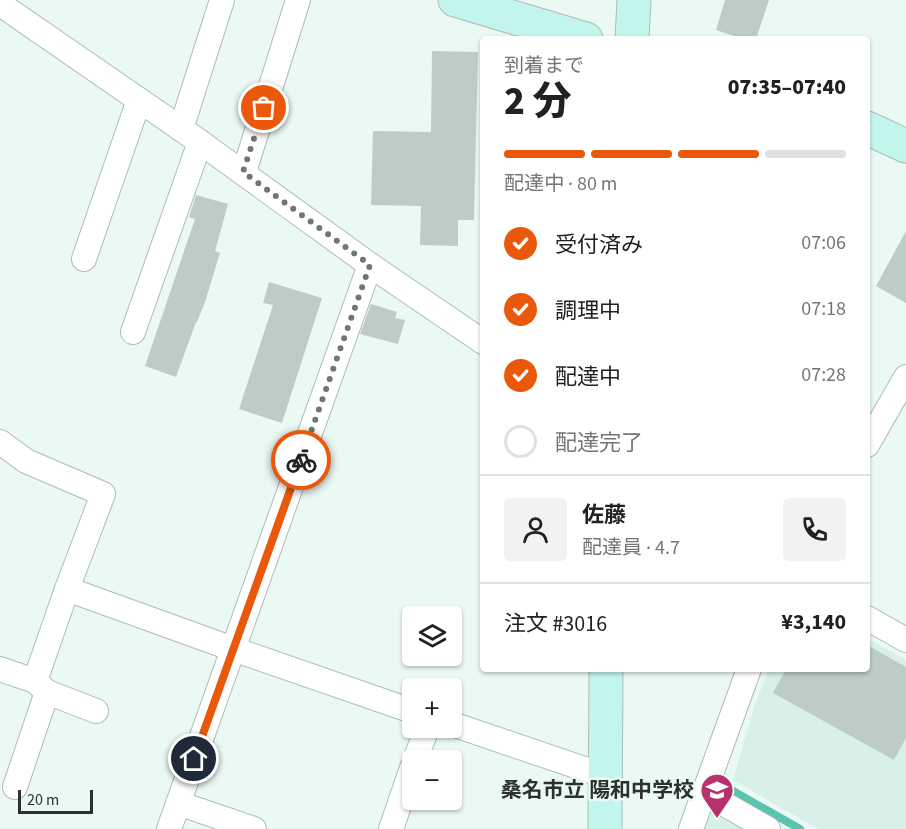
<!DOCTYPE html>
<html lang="ja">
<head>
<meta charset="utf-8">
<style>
  :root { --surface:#fff; --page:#f2f2f2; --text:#202124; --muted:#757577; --line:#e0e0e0; --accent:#ea580c }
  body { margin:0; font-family:"Source Sans 3","Noto Sans JP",sans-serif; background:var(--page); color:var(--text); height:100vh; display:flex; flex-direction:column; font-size:22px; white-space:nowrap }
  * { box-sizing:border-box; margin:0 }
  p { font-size:20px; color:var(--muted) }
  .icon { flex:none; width:33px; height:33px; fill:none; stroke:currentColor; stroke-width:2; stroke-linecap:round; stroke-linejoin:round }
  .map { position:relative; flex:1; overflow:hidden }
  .sheet { position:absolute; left:480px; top:36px; width:390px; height:636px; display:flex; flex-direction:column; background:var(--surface); border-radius:6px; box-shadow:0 2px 4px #0004 }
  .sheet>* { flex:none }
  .fabs { position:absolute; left:402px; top:606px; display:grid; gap:12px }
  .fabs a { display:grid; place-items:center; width:60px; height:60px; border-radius:6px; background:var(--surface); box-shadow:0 2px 4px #0004; font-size:30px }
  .scale { position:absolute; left:18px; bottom:15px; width:75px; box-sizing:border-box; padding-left:6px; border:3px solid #2c3130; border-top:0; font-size:16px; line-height:21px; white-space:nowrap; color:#2c3130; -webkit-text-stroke:4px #ebf9f5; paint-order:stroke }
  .pin { position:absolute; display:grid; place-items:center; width:51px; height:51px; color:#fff; margin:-26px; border:3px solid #fff; border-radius:50%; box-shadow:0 2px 6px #0007 }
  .courier { position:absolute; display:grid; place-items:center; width:60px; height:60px; margin:-30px; border:4px solid #ea580c; border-radius:50%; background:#fff; color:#222; box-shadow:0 2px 8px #0007 }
  .head em { font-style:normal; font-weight:800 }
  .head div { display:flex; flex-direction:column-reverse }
  .head { display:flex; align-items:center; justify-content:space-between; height:102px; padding:0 24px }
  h1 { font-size:39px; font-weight:800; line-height:45px }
  .bar { display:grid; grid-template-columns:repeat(4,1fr); gap:9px 6px; align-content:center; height:72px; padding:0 24px }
  .bar i { height:8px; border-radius:4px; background:var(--line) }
  .bar .active { background:var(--accent) }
  .bar p { grid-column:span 4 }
  .line { display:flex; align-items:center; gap:15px; padding:0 24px; border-top:2px solid var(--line) }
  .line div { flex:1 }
  .round { display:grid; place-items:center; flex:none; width:63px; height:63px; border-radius:6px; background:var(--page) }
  ol { padding:0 24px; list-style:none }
  li { display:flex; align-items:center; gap:18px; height:66px }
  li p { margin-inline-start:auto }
  li .icon { padding:6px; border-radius:50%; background:var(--accent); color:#fff; stroke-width:4 }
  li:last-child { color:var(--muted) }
  li i { width:33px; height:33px; border:3px solid var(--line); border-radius:50% }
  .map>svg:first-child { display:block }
  .built { fill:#d8f0e9 }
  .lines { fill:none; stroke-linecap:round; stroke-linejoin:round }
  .stream { stroke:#59c5ae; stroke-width:8 }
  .building { fill:#beccc8 }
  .street-casing { stroke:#aebbb7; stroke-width:26 }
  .secondary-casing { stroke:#aebbb7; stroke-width:35 }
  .street { stroke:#fff; stroke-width:24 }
  .secondary { stroke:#c2f5ec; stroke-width:33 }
  .done { stroke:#6f7775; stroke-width:6; stroke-dasharray:0 10.8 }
  .route { stroke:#ea580c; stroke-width:8 }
  .labels { text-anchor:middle; stroke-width:5; stroke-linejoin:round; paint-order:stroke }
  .poi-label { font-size:21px; font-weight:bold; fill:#2c3130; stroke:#ebf9f5; text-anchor:end }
</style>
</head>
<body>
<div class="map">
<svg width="906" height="829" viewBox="0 0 906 829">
  <rect width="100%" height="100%" fill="#ebf9f5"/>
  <g class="built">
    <path d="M867,638L906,660V829H818L733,780L754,707L769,669H867Z"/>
    <path d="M710,809L746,829H702Z"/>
  </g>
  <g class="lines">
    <path class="stream" d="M719,783L800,829"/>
  </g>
  <g class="building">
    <path d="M725,0H769L756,39H743L716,30Z"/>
    <path d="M432,51L478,52L474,220H458V246L420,245L421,206L371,205L373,131L431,132Z"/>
    <path d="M196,195L228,204L215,251L220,253L205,302L197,322H196L176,377L145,366L195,219L189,217Z"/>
    <path d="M906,231V303L876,286Z"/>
    <path d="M269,282L322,298L282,423L239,409L273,305L263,303Z"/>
    <path d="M371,304L397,312L395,318L405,320L398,344L360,334Z"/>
    <path d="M867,645L906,667V738L894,760L773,693L786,669H867Z"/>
  </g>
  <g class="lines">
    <defs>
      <g id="street">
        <path d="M0,4L200,142L370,265L483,342"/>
        <path d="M181,129L222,0"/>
        <path d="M244,172L298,0"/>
        <path d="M84,259L139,100"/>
        <path d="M133,332L200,142"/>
        <path d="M0,442L26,461L103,494L67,589L35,681L47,692L15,787"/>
        <path d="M867,445L906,377"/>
        <path d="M67,589L233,649L412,711"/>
        <path d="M867,618L906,640"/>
        <path d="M0,669L35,681"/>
        <path d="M47,692L96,711"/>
        <path d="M452,724L605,776"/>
        <path d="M415,760L427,728"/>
        <path d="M705,793L768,829"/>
        <path d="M178,803L254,829"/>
        <path d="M169,829L370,265"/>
        <path d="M391,829L412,768"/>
        <path d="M691,829L749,669"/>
      </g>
      <g id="secondary">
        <path d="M455,0L586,39"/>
        <path d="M632,39L634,0"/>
        <path d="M867,128L906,146"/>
        <path d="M605,829L606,669"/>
      </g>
    </defs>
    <use href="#street" class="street-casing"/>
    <use href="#secondary" class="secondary-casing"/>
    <use href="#street" class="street"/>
    <use href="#secondary" class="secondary"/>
  </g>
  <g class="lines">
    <path class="done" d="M264,108L243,172L370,265L301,460"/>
    <path class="route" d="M194,759L301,460"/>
  </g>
  <defs>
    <symbol id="school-pin" viewBox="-11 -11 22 30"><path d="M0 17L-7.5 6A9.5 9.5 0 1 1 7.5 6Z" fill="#b9306f" stroke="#ebf9f5"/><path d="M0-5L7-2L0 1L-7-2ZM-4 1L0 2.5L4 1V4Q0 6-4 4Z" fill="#fff"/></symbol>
  </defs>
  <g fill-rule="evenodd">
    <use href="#school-pin" x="698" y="771" width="38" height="52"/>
  </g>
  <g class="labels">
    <g class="poi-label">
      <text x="694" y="797">桑名市立 陽和中学校</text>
    </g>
  </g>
</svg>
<div class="fabs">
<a><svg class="icon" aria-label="layers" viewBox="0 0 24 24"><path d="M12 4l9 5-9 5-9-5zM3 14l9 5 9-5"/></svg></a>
<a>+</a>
<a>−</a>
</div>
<div class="scale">20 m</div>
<div class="pin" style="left:264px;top:108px;background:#ea580c"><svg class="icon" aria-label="bag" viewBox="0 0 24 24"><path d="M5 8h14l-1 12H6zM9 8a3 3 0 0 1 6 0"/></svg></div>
<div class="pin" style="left:194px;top:759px;background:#1f2937"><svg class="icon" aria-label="home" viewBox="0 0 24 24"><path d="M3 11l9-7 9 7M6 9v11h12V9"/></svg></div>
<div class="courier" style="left:301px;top:460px"><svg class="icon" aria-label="bike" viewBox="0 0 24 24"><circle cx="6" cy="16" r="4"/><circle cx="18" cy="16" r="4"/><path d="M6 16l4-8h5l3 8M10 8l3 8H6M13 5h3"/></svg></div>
<section class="sheet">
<div class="head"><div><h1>2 分</h1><p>到着まで</p></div><em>07:35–07:40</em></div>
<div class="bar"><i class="active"></i><i class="active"></i><i class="active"></i><i></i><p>配達中 · 80 m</p></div>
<ol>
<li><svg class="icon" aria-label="check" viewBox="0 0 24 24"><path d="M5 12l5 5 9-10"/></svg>受付済み<p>07:06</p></li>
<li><svg class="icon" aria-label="check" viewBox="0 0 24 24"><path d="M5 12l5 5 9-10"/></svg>調理中<p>07:18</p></li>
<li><svg class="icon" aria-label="check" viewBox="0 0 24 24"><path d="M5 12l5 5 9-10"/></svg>配達中<p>07:28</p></li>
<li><i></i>配達完了</li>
</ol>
<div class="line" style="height:108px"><a class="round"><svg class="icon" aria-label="person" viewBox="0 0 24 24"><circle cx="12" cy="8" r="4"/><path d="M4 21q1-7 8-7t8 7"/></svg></a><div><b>佐藤</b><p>配達員 · 4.7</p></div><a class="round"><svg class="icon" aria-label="phone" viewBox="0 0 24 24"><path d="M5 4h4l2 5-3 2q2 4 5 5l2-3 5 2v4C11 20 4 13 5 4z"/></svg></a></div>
<div class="line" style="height:78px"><div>注文 #3016</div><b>¥3,140</b></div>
</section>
</div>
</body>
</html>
